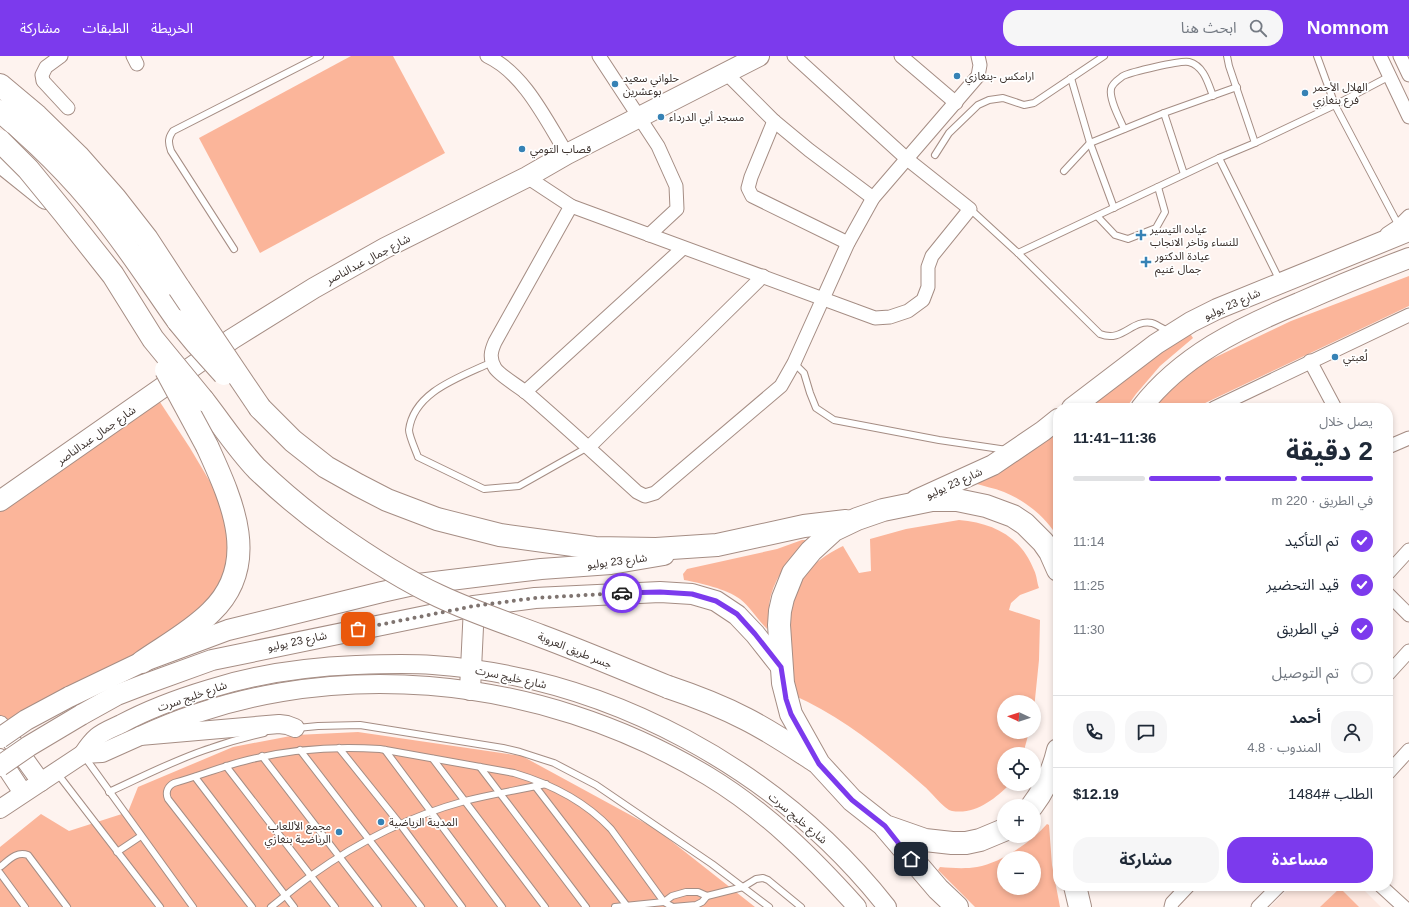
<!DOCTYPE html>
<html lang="ar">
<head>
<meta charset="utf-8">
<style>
  :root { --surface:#fff; --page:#f6f6f7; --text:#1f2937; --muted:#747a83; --line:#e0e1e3; --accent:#7c3aed }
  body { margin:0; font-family:Helvetica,"Noto Sans Arabic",sans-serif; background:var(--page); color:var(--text); direction:rtl; height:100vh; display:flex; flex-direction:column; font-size:15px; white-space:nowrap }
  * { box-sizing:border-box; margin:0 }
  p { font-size:13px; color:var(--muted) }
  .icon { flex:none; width:22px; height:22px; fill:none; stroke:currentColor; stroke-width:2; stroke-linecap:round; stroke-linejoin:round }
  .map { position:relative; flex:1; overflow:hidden; direction:ltr }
  .details { position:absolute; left:1053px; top:347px; width:340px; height:488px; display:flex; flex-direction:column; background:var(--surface); border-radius:16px; box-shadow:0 2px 6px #0003; direction:rtl }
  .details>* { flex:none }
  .needle { width:26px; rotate:274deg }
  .fabs { position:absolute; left:997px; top:639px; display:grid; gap:8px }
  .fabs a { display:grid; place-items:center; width:44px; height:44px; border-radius:50%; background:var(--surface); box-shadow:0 2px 6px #0003; font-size:20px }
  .pin { position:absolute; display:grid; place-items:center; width:34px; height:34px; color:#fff; margin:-17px; border-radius:8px; box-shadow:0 2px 6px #0006 }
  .courier { position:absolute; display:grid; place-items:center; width:40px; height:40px; margin:-20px; border:3px solid #7c3aed; border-radius:50%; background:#fff; color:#222; box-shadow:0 1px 5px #0007 }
  .overview em { font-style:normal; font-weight:700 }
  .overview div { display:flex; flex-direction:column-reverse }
  .overview { display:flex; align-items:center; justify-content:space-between; height:68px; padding:0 20px }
  h1 { font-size:26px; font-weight:700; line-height:30px }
  .bar { display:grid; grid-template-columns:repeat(4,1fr); gap:6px 4px; align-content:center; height:48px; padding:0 20px }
  .bar i { height:5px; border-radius:3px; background:var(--line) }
  .bar .active { background:var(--accent) }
  .bar p { grid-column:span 4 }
  .line { display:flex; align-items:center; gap:10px; padding:0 20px; border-top:1px solid var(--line) }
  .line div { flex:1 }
  .round { display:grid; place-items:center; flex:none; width:42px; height:42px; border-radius:16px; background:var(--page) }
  ol { padding:0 20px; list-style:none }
  li { display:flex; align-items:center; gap:12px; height:44px }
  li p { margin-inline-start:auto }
  li .icon { padding:4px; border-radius:50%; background:var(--accent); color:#fff; stroke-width:4 }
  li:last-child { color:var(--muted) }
  li i { width:22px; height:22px; border:2px solid var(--line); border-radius:50% }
  .action { display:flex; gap:8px; margin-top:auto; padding:8px 20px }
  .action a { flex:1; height:46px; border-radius:16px; background:var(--accent); color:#fff; font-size:16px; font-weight:700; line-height:46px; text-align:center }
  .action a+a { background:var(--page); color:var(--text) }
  header { display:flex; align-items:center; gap:24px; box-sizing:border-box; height:56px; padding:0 20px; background:var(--accent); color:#fff }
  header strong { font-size:19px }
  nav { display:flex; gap:22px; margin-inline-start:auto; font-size:14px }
  .search { width:280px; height:36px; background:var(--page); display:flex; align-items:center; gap:10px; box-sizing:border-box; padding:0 14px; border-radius:16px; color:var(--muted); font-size:15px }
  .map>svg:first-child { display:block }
  .built { fill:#fce7df }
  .green { fill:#fbb59a; fill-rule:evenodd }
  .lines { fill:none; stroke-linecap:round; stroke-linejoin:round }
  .lane-casing { stroke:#a58d84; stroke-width:8 }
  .street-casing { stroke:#a58d84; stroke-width:15 }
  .secondary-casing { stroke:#a58d84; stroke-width:20 }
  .primary-casing { stroke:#a58d84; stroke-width:22 }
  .highway-casing { stroke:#a58d84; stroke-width:24 }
  .lane { stroke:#fff; stroke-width:6 }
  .street { stroke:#fff; stroke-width:13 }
  .secondary { stroke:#fff; stroke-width:18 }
  .primary { stroke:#fff; stroke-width:20 }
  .highway { stroke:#fff; stroke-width:22 }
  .primary-bridge-casing { stroke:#a58d84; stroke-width:22; stroke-linecap:butt }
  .highway-bridge-casing { stroke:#a58d84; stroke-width:24; stroke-linecap:butt }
  .primary-bridge { stroke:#fff; stroke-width:20 }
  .highway-bridge { stroke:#fff; stroke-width:22 }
  .done { stroke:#7f7470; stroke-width:4; stroke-dasharray:0 7.2 }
  .route { stroke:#7c3aed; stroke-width:5 }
  .poi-dot { fill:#3682b5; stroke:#fff; stroke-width:1.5 }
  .labels { text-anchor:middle; stroke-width:3.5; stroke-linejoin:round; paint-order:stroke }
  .poi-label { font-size:11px; fill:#3a302c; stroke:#fff; text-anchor:start }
  .street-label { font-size:11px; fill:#3a302c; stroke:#fff }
</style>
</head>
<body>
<header>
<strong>Nomnom</strong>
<div class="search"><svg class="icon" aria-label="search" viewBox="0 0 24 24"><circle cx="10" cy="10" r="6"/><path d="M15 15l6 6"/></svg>ابحث هنا</div>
<nav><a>الخريطة</a><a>الطبقات</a><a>مشاركة</a></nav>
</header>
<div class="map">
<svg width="1409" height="851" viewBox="0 0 1409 851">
  <rect width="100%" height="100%" fill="#fef3ef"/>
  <path class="built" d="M1291,830H1360L1381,851H1270Z"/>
  <g class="green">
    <path d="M351,0H393L445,97L260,197L199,82Z"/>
    <path d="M1409,220V250L1201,349L1200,352H1153L1193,312L1291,265Z"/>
    <path d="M1189,276L1193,282L1160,310L1136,338L1126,352H1087Z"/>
    <path d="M158,343L190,392L222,446L234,501L217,542L144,599L4,668L0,662V453Z"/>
    <path d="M1058,374V482C1046,461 1026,445 1004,436C994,432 983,430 973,427Z"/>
    <path d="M959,464C994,467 1021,481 1034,514C1037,520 1037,527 1039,532L1020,539L1011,547L1009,554L1040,564L1039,604L1034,653V646H1004V676H1029L1023,698H1004V728H1010C995,743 975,759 952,755C945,754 931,736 925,731C884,695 843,661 793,639C790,599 781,546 810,513C819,503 831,496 843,490L859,517L871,515L870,483L906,473Z"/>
    <path d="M802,484H806C792,500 777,518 771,539C768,550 769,562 767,573C758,564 751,552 740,543C727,533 700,527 684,524L683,518L687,513L777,493Z"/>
    <path d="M358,676L522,700L656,773L755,851H0V791L41,758L69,775L128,756L138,731L233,691L296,679Z"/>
    <path d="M1047,768L1049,769L1052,809L1060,851H975L938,814L940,811C952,812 965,813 977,811C1001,807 1031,786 1047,768ZM1004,802H1034V832H1004Z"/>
    <path d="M1340,832L1359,851H1320Z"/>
  </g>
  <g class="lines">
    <defs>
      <g id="lane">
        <path d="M1227,0L1229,10L1255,87"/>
        <path d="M1317,0L1335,49L1399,170"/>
        <path d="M1071,22L1090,87L1114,152"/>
        <path d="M1164,57L1184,118"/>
        <path d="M1124,73C1120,63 1109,44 1111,33C1112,27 1119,23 1123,20C1131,16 1181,4 1189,6C1204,10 1208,27 1213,40"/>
        <path d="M935,99L949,77L978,49L989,44L1003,42L1024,49L1034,47L1104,0"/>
        <path d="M1219,102L1280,225"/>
        <path d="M1064,115L1090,87L1164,57L1237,31"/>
        <path d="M970,153L1018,197L1100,278C1123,287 1131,263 1152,267C1158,269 1163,273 1169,276"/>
        <path d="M1097,160L1115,179L1128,183L1156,172L1165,156L1158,131"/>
        <path d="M234,193L171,95C168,86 168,82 173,75L320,0"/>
        <path d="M1018,197L1219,102L1255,87L1335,49L1390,20"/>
        <path d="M492,306C461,321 414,335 409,374C409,380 416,395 418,401L484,433L519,430L588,391"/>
        <path d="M794,307L804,317L810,337L816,352L834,364L939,384L1007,394"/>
        <path d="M297,672L318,670L360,669L503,692L520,696L554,707L596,729L712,808L769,851"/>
        <path d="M339,692L400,768L462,851"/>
        <path d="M300,694L421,851"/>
        <path d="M385,694L502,851"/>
        <path d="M84,700L193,851"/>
        <path d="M262,700L378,851"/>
        <path d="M433,703L545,851"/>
        <path d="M226,710L335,851"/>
        <path d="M480,711L586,851"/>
        <path d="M57,717L160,851"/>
        <path d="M195,721L294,851"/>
        <path d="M535,730L627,850"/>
        <path d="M109,736C142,721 176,703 211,692C228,686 246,681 264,677"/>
        <path d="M117,796L141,780"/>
        <path d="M0,811C9,804 16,795 28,799L67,851"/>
        <path d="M0,817L25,851"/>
        <path d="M252,851L168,743C165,736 168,730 174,727C199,720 223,710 248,704C291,693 335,690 380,693L514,717C551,728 584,744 611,773L664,846L673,851L696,849L702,846L707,840L743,831L756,823L763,822L768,824L801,851"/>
        <path d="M271,851C285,840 298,829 312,819C358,786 410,760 465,745C492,738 519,734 546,728"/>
        <path d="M615,851L664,846L672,840L686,836H698L707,840"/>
      </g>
      <g id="street">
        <path d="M61,0L46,11L42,19L43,25L68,52"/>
        <path d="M133,0L137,8"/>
        <path d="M487,0C524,17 546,64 567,98"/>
        <path d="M599,0L658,90L676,130L677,153L649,179"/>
        <path d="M901,0L956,47"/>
        <path d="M1380,0L1409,61"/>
        <path d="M1400,0L1409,19"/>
        <path d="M726,17L774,65L809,94L873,142"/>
        <path d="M774,65L751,121L748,132L752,140L848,187"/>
        <path d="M527,121L571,150L875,262L890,261L908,255L923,244L928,231V211L932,200L970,153L907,103L794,0"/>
        <path d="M571,150L495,286C491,295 489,302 495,312C500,320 520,331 528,338C565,370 601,403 637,436L645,440L655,437L781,330L794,307L848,187L873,142L978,20L980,9L978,0"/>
        <path d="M1387,178L1399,170L1409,160"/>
        <path d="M1310,305L1335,352"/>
        <path d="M525,336L683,192"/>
        <path d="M1214,352L1409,259"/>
        <path d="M589,391L763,220"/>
        <path d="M1388,391L1409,382"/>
        <path d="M1388,517L1409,494"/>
        <path d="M1388,538L1409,559"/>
        <path d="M1388,618L1409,595"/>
        <path d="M1388,717L1409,694"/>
        <path d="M1381,830L1404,851"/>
        <path d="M1171,851L1172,847L1188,830"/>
        <path d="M1258,851L1279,830"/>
      </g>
      <g id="secondary">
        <path d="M0,669L41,726"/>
        <path d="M140,680C322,595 539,618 708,720C766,755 813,802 857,851"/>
        <path d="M83,698C87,692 91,686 97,681C104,675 113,672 121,668C149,653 179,642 209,633C256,618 307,611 356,609C382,608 407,607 433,609C609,621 778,713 887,851"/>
        <path d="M0,702L23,737"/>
        <path d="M0,753L83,698L102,697L140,680L279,668L287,669L295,672"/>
      </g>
      <g id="primary">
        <path d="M1072,352L1156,288L1191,266L1217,253L1409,175"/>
        <path d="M1141,352C1181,300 1239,272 1299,247C1335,231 1372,216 1409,202"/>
        <path d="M916,444L993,409L1043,375L1058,363"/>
        <path d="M0,445L232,283L314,232L385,192L527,121L567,98L759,0"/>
        <path d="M470,634L474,550"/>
        <path d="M69,641L142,606L228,574L382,536L418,528L541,513L611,508L664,499"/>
        <path d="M81,659L117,639L143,629L212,604L474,550L535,542L660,536L692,538L716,545L737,559L755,578L781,611"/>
      </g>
      <g id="highway">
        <path d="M0,29L37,60L78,100L115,142L147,183L179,232"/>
        <path d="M0,55C42,90 81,129 113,173C136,203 156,234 178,265"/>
        <path d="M0,105L46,142"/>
        <path d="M203,344C221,367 237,392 257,413C281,436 306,457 333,476"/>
        <path d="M260,352L293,385L326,411L358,429L387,444L437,463L500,479L595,492L656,493L717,489L804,470L846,465"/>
        <path d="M142,606C165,590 191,576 211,556C262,507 231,443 207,390"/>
        <path d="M668,631C695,640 721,650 746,663C770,675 792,690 815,705"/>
        <path d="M1032,750C1045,733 1053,715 1058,694"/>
        <path d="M885,771L938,833L957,851"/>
        <path d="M1004,774L980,784L966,787H952L925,784L885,770L852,744L819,708L791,658L783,627L779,569L780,555L783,542L793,517L811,495L834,474L857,463L883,454L932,444H957L986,450L1013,460L1025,468L1043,486L1050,496L1058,514"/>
        <path d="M1075,830L1080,851"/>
      </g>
    </defs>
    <use href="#lane" class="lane-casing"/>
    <use href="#street" class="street-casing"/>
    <use href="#secondary" class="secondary-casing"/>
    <use href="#primary" class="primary-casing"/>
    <use href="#highway" class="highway-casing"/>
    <use href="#lane" class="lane"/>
    <use href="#street" class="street"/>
    <use href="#secondary" class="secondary"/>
    <use href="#primary" class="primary"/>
    <use href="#highway" class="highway"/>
    <defs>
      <g id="primary-bridge">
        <path d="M0,682L26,664L69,641"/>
        <path d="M0,710L29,690L81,659"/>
      </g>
      <g id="highway-bridge">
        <path d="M0,85L28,113L64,157L113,219L153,283L203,344"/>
        <path d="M179,232L260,352"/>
        <path d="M178,265L197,288L224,318"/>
        <path d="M166,314L207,390"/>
        <path d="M333,476C367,500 402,523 439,540C473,556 507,567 541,580C584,596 626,614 668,631"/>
      </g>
    </defs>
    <use href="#primary-bridge" class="primary-bridge-casing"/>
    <use href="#highway-bridge" class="highway-bridge-casing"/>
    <use href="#primary-bridge" class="primary-bridge"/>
    <use href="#highway-bridge" class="highway-bridge"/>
  </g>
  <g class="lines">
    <path class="done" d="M358,573L474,550L535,542L622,537"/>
    <path class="route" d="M622,537L660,536L692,538L716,545L737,558L755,578L781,611L786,643L791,658L819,708L852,744L885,770L911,803"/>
  </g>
  <g class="poi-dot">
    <circle cx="957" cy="20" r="4"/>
    <circle cx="615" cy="28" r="4"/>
    <circle cx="1305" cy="37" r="4"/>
    <circle cx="661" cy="61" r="4"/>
    <circle cx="522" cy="93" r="4"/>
    <path d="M1139 173h4v4h4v4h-4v4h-4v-4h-4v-4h4z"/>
    <path d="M1144 200h4v4h4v4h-4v4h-4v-4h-4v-4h4z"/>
    <circle cx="1335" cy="301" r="4"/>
    <circle cx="381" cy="766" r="4"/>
    <circle cx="339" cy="776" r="4"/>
  </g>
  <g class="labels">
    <g class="poi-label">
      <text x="965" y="24">ارامكس -بنغازي</text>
      <text x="623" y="26">حلواني سعيد<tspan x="623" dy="13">بوعشرين</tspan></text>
      <text x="1313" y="35">الهلال الأحمر<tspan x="1313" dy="13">فرع بنغازي</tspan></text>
      <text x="669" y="65">مسجد أبي الدرداء</text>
      <text x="530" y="97">قصاب التومي</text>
      <text x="1150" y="177">عياده التيسير<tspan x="1150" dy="13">للنساء وتاخر الانجاب</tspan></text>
      <text x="1155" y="204">عيادة الدكتور<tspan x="1155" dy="13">جمال غنيم</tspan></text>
      <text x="1343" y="305">لُعبتي</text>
      <text x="389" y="770">المدينة الرياضية</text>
      <text x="331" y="774" text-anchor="end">مجمع الأللعاب<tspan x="331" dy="13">الرياضية بنغازي</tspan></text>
    </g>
    <g class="street-label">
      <text transform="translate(368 203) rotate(-28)" y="4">شارع جمال عبدالناصر</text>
      <text transform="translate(1232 248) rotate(-24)" y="4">شارع 23 يوليو</text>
      <text transform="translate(96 379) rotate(-35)" y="4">شارع جمال عبدالناصر</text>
      <text transform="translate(954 427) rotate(-24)" y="4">شارع 23 يوليو</text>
      <text transform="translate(617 505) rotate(-7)" y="4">شارع 23 يوليو</text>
      <text transform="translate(297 585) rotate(-12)" y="4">شارع 23 يوليو</text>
      <text transform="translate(575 594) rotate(22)" y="4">جسر طريق العروبة</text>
      <text transform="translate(511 621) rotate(12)" y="4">شارع خليج سرت</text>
      <text transform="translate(192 640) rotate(-19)" y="4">شارع خليج سرت</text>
      <text transform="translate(798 762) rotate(40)" y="4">شارع خليج سرت</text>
    </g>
  </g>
</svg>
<div class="fabs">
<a><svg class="needle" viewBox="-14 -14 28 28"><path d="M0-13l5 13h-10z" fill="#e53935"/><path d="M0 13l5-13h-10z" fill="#747a83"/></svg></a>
<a><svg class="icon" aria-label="locate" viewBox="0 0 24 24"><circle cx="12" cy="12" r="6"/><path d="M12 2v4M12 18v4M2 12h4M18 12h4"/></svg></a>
<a>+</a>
<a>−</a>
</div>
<div class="pin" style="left:358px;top:573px;background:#ea580c"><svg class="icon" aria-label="bag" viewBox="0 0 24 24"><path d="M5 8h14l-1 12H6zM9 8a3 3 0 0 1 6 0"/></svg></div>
<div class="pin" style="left:911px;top:803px;background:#1f2937"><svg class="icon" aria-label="home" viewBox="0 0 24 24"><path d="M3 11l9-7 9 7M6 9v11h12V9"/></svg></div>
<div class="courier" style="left:622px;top:537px"><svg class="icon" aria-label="car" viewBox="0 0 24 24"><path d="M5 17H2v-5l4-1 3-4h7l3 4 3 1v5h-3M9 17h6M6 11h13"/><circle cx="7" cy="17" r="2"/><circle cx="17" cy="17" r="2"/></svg></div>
<section class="details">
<div class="overview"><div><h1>2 دقيقة</h1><p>يصل خلال</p></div><em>11:36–11:41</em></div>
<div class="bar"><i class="active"></i><i class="active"></i><i class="active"></i><i></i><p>في الطريق · 220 m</p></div>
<ol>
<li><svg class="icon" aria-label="check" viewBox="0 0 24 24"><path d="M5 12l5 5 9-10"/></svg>تم التأكيد<p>11:14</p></li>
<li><svg class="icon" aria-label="check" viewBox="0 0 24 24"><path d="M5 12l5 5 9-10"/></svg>قيد التحضير<p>11:25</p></li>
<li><svg class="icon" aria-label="check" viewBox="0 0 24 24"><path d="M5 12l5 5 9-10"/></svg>في الطريق<p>11:30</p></li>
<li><i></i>تم التوصيل</li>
</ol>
<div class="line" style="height:72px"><a class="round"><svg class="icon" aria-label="person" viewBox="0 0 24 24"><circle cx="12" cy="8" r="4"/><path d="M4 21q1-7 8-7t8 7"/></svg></a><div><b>أحمد</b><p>المندوب · 4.8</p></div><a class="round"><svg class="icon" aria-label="chat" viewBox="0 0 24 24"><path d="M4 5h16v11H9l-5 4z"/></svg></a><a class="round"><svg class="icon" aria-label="phone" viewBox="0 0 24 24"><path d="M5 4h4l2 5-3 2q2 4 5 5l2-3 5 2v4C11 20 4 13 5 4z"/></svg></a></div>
<div class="line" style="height:52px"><div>الطلب #1484</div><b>$12.19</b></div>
<div class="action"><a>مساعدة</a><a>مشاركة</a></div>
</section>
</div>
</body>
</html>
